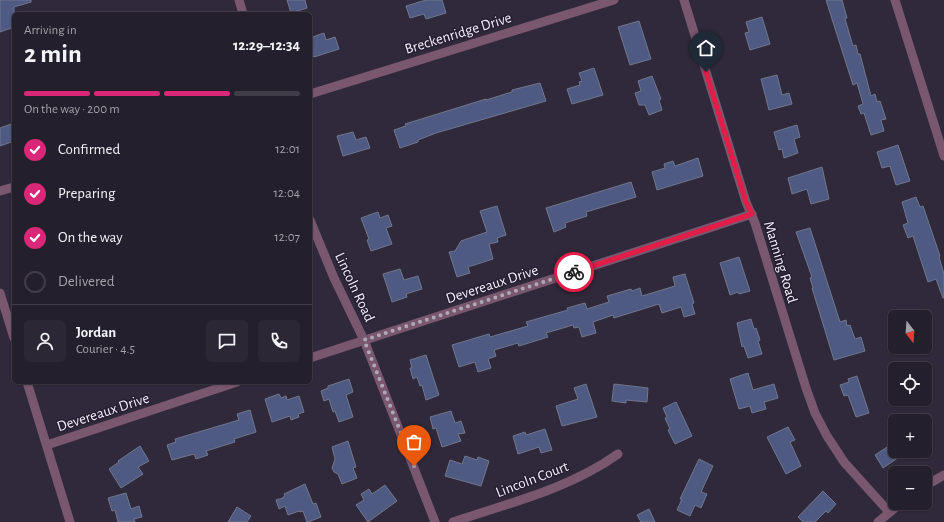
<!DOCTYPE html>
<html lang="en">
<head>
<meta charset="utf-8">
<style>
  :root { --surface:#241f2c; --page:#2c2734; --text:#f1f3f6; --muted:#a3a2a9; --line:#413d48; --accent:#db2777 }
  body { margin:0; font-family:"Alegreya Sans",sans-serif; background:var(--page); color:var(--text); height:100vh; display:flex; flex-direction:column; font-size:15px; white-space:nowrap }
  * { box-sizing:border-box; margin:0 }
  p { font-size:13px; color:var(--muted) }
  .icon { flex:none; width:22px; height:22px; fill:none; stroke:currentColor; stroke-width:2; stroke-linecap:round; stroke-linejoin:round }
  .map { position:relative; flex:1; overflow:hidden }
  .sheet { position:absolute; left:12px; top:12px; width:300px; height:372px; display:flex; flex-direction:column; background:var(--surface); border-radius:6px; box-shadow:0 1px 3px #0004,0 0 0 1px var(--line) }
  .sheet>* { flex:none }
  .needle { width:26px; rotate:163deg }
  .fabs { position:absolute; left:888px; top:310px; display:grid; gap:8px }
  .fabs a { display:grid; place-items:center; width:44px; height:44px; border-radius:6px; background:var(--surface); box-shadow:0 1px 3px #0004,0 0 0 1px var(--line); font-size:20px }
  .pin { position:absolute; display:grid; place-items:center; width:34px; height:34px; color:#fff; margin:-41px -17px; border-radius:50% 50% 50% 0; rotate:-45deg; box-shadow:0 0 4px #0007 }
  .pin .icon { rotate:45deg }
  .courier { position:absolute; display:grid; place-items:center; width:40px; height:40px; margin:-20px; border:3px solid #e11d48; border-radius:50%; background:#fff; color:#222; box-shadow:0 1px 5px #0007 }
  .headline em { font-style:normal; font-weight:600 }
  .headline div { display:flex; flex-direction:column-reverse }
  .headline { display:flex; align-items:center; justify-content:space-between; height:68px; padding:0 12px }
  h1 { font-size:26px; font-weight:600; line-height:30px }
  .bar { display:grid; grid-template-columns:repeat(4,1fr); gap:6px 4px; align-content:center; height:48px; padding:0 12px }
  .bar i { height:5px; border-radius:3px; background:var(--line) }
  .bar .selected { background:var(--accent) }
  .bar p { grid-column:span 4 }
  .line { display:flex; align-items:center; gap:10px; padding:0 12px; border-top:1px solid var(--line) }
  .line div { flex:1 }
  .round { display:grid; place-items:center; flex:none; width:42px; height:42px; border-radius:6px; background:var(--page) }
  ol { padding:0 12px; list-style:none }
  li { display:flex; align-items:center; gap:12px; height:44px }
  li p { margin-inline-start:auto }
  li .icon { padding:4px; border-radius:50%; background:var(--accent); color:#fff; stroke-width:4 }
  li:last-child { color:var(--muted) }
  li i { width:22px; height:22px; border:2px solid var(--line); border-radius:50% }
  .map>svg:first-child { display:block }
  .building { fill:#4e5a82; stroke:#70778d }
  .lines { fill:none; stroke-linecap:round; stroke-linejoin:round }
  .street { stroke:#79576f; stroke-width:9 }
  .done { stroke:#aea8b7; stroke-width:4; stroke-dasharray:0 7.2 }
  .route { stroke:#e11d48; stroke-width:5 }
  .labels { text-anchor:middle; stroke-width:3; stroke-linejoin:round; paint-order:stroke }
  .street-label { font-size:15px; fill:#f2edfa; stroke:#271f31 }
</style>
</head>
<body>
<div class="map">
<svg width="944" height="522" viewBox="0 0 944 522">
  <rect width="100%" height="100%" fill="#30293b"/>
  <g class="building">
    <path d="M0,0H31V2L14,7V27L0,32Z"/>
    <path d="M287,0H305L307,8L291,13Z"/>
    <path d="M426,0H442L446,13L426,19L424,14L410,18L406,6Z"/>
    <path d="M826,0H842L847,18L845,19L853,46L856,45L858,54H860L871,96L875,94L877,102L880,101L886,119L881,120L884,131L871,135L864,113L861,114L858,106L863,104L857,83L853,85Z"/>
    <path d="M762,17L770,44L750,50L745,33L749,32L746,22Z"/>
    <path d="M639,21L651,59L630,65L618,27Z"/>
    <path d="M324,33L326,40L335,37L339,49L314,57L313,56L310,57V38Z"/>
    <path d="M594,68L603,95L572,104L567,89L580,85L579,82L582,81L579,73Z"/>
    <path d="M777,75L782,95L789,93L792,104L769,110L761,79Z"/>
    <path d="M652,76L661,99L659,100L662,110L649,115L645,105H639L635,93L641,91L638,81Z"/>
    <path d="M540,83L546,101L436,133L418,140V142L400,148L394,130L406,126L405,124L486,99V100L512,92V90Z"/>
    <path d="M14,123V141L0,146V128Z"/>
    <path d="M797,125L800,137L794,139L798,153L784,158L782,149L779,150L774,132Z"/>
    <path d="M353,132L356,140L366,137L370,148L343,156L337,136Z"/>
    <path d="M898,145L910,181L896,185L890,166L882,168L877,152Z"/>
    <path d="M698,158L703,176L657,190L652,172L665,168L664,164L673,161L675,166Z"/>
    <path d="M822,167L829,199L811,204L807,189L792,194L788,178Z"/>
    <path d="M631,182L636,197L586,212L587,216L565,223L566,227L554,232L546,208Z"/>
    <path d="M916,197L920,207L923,206L940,256L939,257L944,274V298H943L936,279L928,282L913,236L908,238L903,225L908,223L902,202Z"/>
    <path d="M497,206L506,235L497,238L498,242L489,244L493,259L468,267L470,273L457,277L449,252L455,251L461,241L487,232L480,211Z"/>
    <path d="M378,212L380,218L388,215L392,226L386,228L392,244L371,251L367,240L369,239L361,218Z"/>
    <path d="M810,228L840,322L846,320L847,326L850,325L855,339L861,337L865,351L834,360L812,288H813L810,278L812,277L796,232Z"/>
    <path d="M739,257L750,291L739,294L738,292L730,295L720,263Z"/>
    <path d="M400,269L404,280L418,276L422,289L406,294L407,297L392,302L383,274Z"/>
    <path d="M685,274L694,303L692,304L695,314L684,317L681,307L662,313L659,304L614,318L613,315L593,322L596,333L582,337L579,327L574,328L573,325L546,333L548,337L519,346L518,343L494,350L496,356L488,359L491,368L478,372L475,362L459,367L452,345L489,334L490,337L528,326L526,322L568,310L567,308L585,303L587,309L609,302L607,296L631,289L632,291L640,288L642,296L675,286L673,277Z"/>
    <path d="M751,319L754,329L756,328L760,340L758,341L762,354L748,358L744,346L742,347L737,323Z"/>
    <path d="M426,355L439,395L426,400L422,385L420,386L417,377L413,379L410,368H412L410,360Z"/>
    <path d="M748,373L753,390L774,384L778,398L764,402L766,409L752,413L750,406L739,409L730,379Z"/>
    <path d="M857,376L869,413L856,417L848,395L844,396L840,385L849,382L848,379Z"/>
    <path d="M349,379L353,392L346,395L353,417L339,422L335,411L333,412L329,399L324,401L321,391L328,388V386Z"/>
    <path d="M586,384L597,417L562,426L556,406L578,399L574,388Z"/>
    <path d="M614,384L648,388L647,402L626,400V403L612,401Z"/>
    <path d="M279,394L281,398L286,396L287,400L299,396L304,412L298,414L299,417L291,420L290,416L272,422L265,399Z"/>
    <path d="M676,402L692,436L675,444L668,430L670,429L665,418L667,417L663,408Z"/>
    <path d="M250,410L256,432L234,439L235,442L206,451L208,455L196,459L194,454L172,460L167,445L176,442L175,439L239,420L237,414Z"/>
    <path d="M451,411L455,423L461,421L465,433L458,434L461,441L442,447L436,428L433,429L430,417Z"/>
    <path d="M788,427L795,440L790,442L801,466L786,474L767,437Z"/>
    <path d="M545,429L552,450L541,453L539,447L518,454L513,436L525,432L526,435Z"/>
    <path d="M348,441L356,467L353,468L357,478L342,484L338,474L334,472L332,468L335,459L332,447Z"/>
    <path d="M895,442V451H908L883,468L875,455Z"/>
    <path d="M140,446L149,461L138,467L143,474L121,488L109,469L119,462L118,461Z"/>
    <path d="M465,456L477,460L478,457L489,461L481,486L445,476L450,460L462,464Z"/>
    <path d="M699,459L713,466L701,492L707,494L701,508L695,505L690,516L677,510L682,499H680Z"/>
    <path d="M305,484L313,504L316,503L321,517L308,522H307L303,511L300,512L299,511L288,515L285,506L279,509L276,500L283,498V497L285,496L284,494Z"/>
    <path d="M385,485L397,501L368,522L356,505L364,500L361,494L369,489L372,494Z"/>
    <path d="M823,491L836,504L828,513L826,511L815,522H803L798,517Z"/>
    <path d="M126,493L131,509L139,506L142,517L134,519L135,522H118L115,510L112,511L108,498Z"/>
    <path d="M237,507L251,516L247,522H228Z"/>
    <path d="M649,509L655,522H641L637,515Z"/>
  </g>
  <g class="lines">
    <g class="street">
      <path d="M239,0L243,14"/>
      <path d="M684,0L746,202L755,223L806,388L815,413L827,436L844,462L889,512"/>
      <path d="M895,0L944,156"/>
      <path d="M310,94L614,0"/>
      <path d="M0,191L14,187"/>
      <path d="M310,220L334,278L364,340L435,522"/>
      <path d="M0,293L14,338"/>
      <path d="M310,358L752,214"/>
      <path d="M27,382L70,522"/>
      <path d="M47,445L237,382"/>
      <path d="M925,486L944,475"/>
      <path d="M453,522C509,503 569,489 618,454"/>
      <path d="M878,522L901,503"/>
    </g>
  </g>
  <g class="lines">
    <path class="done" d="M414,466L364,340L574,272"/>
    <path class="route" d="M574,272L752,214L746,202L706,72"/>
  </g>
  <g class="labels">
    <g class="street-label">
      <text transform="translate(458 33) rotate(-17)" y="5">Breckenridge Drive</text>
      <text transform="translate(781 262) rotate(73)" y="5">Manning Road</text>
      <text transform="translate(492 284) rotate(-18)" y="5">Devereaux Drive</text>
      <text transform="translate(355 287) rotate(65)" y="5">Lincoln Road</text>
      <text transform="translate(103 412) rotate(-18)" y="5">Devereaux Drive</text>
      <text transform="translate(532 479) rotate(-21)" y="5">Lincoln Court</text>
    </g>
  </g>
</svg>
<div class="fabs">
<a><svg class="needle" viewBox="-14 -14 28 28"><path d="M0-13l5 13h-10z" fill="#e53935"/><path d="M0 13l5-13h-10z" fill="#a3a2a9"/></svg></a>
<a><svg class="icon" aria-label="locate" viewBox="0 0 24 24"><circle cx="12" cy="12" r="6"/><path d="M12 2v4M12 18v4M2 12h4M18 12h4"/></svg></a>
<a>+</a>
<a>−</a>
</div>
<div class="pin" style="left:414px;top:466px;background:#ea580c"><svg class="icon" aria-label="bag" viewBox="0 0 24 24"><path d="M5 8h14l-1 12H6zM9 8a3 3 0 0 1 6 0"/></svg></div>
<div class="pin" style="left:706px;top:72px;background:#1f2937"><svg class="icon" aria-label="home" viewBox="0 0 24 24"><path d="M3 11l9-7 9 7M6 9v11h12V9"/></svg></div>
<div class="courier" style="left:574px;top:272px"><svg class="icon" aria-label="bike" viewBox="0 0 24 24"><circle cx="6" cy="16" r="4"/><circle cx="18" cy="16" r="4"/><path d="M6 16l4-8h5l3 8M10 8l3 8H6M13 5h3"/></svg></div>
<section class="sheet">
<div class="headline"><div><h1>2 min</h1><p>Arriving in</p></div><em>12:29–12:34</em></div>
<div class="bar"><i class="selected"></i><i class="selected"></i><i class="selected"></i><i></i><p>On the way · 200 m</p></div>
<ol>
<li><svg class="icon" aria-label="check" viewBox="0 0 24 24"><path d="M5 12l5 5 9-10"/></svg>Confirmed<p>12:01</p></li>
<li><svg class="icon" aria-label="check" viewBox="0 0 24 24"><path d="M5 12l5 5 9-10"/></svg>Preparing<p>12:04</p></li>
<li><svg class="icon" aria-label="check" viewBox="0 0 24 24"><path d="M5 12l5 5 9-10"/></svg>On the way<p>12:07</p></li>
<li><i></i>Delivered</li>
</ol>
<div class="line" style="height:72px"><a class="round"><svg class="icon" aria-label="person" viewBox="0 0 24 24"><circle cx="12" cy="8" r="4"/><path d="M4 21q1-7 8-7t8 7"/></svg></a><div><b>Jordan</b><p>Courier · 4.5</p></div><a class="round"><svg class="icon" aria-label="chat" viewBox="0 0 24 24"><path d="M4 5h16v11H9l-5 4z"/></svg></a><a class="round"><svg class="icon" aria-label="phone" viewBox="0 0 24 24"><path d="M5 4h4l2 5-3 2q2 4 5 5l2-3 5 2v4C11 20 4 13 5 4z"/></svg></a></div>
</section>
</div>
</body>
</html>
